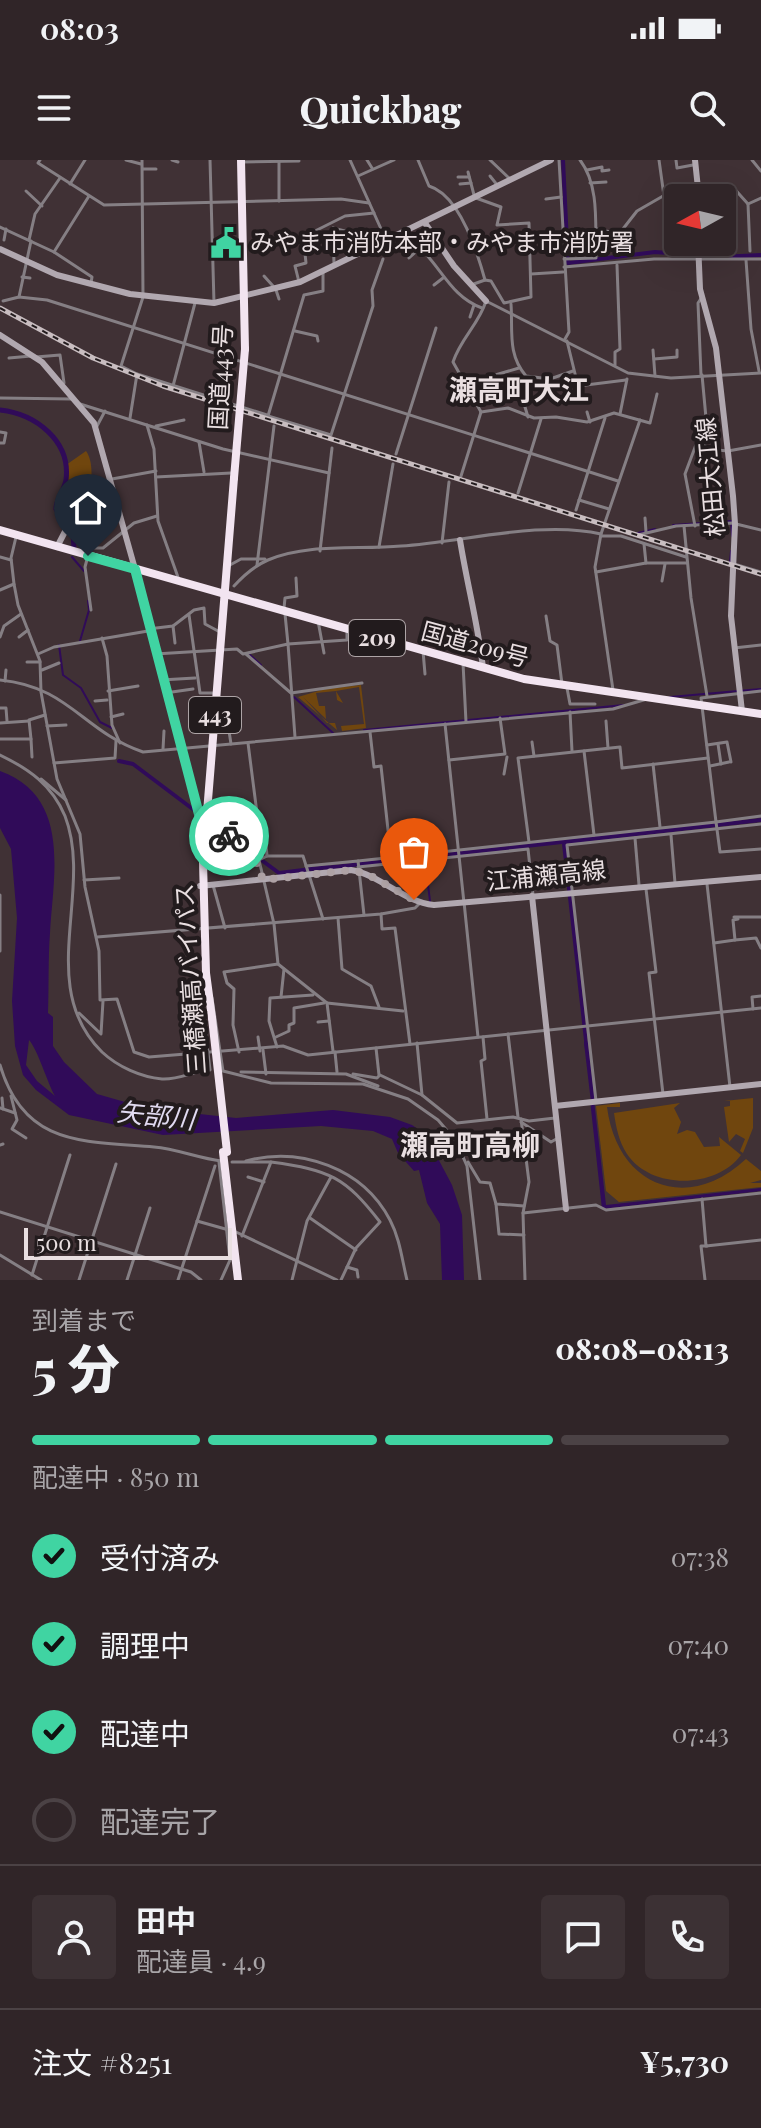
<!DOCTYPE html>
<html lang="ja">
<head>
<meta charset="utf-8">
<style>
  :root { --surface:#302528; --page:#3c3134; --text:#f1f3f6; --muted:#a8a5a8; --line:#4b4245; --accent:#40d4a2 }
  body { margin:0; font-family:"Playfair Display","Noto Sans JP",serif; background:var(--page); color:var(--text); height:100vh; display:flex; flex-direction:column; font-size:30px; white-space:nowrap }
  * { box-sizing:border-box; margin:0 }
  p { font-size:26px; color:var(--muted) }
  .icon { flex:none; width:44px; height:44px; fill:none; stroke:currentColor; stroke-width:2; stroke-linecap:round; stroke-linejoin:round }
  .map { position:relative; height:1120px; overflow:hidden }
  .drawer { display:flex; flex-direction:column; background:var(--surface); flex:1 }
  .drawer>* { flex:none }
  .needle { width:52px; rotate:262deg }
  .fabs { position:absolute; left:664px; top:24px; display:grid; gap:16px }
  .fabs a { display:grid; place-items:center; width:72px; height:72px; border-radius:8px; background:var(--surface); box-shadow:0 8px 32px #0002,0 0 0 2px var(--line); font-size:40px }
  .scale { position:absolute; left:24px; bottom:20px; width:208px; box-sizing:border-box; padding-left:8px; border:4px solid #e9dfe1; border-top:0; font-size:22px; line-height:28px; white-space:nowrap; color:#e9dfe1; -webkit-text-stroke:6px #221b1d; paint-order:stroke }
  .pin { position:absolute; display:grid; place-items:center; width:68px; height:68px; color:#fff; margin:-82px -34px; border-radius:50% 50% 50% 0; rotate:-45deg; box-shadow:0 0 8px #0007 }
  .pin .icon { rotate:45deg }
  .courier { position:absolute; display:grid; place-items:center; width:80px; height:80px; margin:-40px; border:6px solid #40d4a2; border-radius:50%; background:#fff; color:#222; box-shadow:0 2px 10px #0007 }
  .overview em { font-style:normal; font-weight:800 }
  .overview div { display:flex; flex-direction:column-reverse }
  .overview { display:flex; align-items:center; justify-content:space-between; height:136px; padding:0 32px }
  h1 { font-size:52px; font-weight:800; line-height:60px }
  .bar { display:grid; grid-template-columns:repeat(4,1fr); gap:12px 8px; align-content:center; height:96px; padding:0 32px }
  .bar i { height:10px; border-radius:6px; background:var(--line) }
  .bar .active { background:var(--accent) }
  .bar p { grid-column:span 4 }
  .line { display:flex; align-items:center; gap:20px; padding:0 32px; border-top:2px solid var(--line) }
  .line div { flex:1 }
  .round { display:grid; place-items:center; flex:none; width:84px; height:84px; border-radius:8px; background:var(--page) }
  ol { padding:0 32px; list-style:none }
  li { display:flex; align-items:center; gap:24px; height:88px }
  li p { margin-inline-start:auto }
  li .icon { padding:8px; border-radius:50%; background:var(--accent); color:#111; stroke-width:4 }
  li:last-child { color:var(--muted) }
  li i { width:44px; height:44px; border:4px solid var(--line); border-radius:50% }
  .status { display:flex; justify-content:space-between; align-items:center; height:56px; padding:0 40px; background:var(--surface); direction:ltr }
  .status svg { height:22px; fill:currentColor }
  header { display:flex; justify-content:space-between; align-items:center; height:104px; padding:0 32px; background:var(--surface); font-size:36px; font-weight:800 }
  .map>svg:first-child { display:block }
  .green { fill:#70460e }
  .water { fill:#300b59; fill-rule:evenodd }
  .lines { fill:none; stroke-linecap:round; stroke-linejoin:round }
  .stream { stroke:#300b59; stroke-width:2 }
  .canal { stroke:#300b59; stroke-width:4 }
  .river { stroke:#300b59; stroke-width:5 }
  .street { stroke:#857f84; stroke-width:3 }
  .secondary { stroke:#b1a8b0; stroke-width:6 }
  .highway { stroke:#f2e4f0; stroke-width:8 }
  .rail-casing { stroke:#c8bdc0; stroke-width:5 }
  .rail { stroke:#221b1d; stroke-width:2; stroke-dasharray:6; stroke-linecap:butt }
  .highway-bridge { stroke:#f2e4f0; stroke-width:8 }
  .done { stroke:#aea2a5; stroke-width:8; stroke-dasharray:0 14.4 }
  .route { stroke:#40d4a2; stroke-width:10 }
  .labels { text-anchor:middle; stroke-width:8; stroke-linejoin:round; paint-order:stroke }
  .shield { fill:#221b1d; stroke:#ada4a6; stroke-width:2 }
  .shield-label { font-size:22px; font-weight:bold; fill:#e9dfe1 }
  .poi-label { font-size:24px; fill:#e9dfe1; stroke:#221b1d; text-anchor:start }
  .street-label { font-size:24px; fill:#e9dfe1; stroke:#221b1d }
  .water-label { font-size:26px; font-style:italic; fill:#e1dbf1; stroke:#221b1d }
  .quarter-label { font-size:28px; font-weight:bold; fill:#e9dfe1; stroke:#221b1d }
</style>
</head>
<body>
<div class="status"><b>08:03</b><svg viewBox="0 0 49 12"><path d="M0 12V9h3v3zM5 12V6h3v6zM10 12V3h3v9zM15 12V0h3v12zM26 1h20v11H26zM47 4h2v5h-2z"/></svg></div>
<header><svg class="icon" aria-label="menu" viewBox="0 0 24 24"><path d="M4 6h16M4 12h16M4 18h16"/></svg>Quickbag<svg class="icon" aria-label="search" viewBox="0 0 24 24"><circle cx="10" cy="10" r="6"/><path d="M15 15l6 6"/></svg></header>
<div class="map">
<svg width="761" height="1120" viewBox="0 0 761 1120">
  <rect width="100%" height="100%" fill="#403135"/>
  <g class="green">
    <path d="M86,291C98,307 89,351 74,362L61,340L67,317L66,305Z"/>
    <path d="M361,525L366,568L342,571L341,566L364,564L359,527L336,531L343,543L337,540L336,531L316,533L319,546H325L326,559L303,537L327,563H335L337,570L298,537L325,529Z"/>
    <path d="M753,938V968L743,993L740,991L745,979L736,974L729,982L724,947L730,946V941H724Z"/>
    <path d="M620,943V947H607C617,1026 687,1054 746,999L761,1011V1020L750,1023H761V1027L619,1042L606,1031L596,946Z"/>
    <path d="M680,943L674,948L681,962L677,974L687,970L695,972L704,987L720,986L719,977L741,995C716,1029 651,1030 627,994C619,982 616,967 614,953Z"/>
  </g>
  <g class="water">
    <path d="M0,611C72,637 53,716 50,773C48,800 49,827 48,853L53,857V886L64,902L97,934L125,942L150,943L163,950L236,958L333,950L390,957L412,965L425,974L452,1025L462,1055L464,1120H442L440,1064L427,1043L419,1010L414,1011L398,993L392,979L373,971L321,966L163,975L69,955L36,930L23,915L15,886L12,841L17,758L11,689L0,668ZM29,880C38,890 47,922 55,936L37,921L26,905Z"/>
    <path d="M761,658V662L566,684L588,884L585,889L562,684L325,710V706Z"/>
    <path d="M590,940H594L606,1045L761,1028V1031L602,1049Z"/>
  </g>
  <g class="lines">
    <g class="stream">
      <path d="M673,365L731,361L732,376"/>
      <path d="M638,373L655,369"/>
      <path d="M72,397L84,411"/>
      <path d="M730,402L731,391"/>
      <path d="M80,481L89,450L88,441"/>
      <path d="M59,485L63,515L81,528L100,562L112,568"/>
      <path d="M250,495L261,505"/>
      <path d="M294,537L333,573"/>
      <path d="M670,537L761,529"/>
      <path d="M364,570L624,545"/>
      <path d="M425,701L430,741"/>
    </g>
    <g class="canal">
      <path d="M563,0L568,103L655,92L720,97L761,95"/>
      <path d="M119,601L133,604L198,653"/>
      <path d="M210,659L236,675L252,680L256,696L279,713L328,707"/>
      <path d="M586,883L593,942"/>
    </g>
    <path class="river" d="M0,250C36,254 71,281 66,320C64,331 56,339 56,349L73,373L74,388"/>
    <g class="street">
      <path d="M40,0L38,3L104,45L341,39L369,43"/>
      <path d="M126,0L141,4"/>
      <path d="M172,0L178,2"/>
      <path d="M210,0L214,143"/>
      <path d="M350,0L386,80"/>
      <path d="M367,0L372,8"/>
      <path d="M418,0L429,26C459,35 477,91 485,120L471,125"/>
      <path d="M490,0L511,20"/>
      <path d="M559,0L569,172L565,179"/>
      <path d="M659,0L664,36"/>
      <path d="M676,0L677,8L693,5"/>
      <path d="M752,0L761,11"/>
      <path d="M279,1V41"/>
      <path d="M243,2L299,1"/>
      <path d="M143,9H156"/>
      <path d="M587,10L602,7V11L609,10"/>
      <path d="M468,12L474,35"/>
      <path d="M358,16L394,0"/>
      <path d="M490,16L498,26"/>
      <path d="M458,17H469"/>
      <path d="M590,23L606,22"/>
      <path d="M70,24L85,0"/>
      <path d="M460,24L471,23"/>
      <path d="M698,26L731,25L748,44L750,91"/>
      <path d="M26,31L42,46"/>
      <path d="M476,38L501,47L497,65L529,63L531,137L504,143L491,121L485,120"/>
      <path d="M546,39L561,37"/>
      <path d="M748,44L761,38"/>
      <path d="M0,67L54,92L92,117L91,123"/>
      <path d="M333,68L368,77L372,86"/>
      <path d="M333,68L334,104"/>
      <path d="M597,69L619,74L637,51L670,32L698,27"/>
      <path d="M404,73V77C438,94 445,135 482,148"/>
      <path d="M4,80L6,69"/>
      <path d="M29,80L35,54L60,18"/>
      <path d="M31,81L19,137L47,140L618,321"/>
      <path d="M54,92L89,36"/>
      <path d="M409,98L421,87"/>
      <path d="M564,99L596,98C595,66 600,26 580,0"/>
      <path d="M746,100L751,169L759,211"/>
      <path d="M564,107L654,99H761"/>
      <path d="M323,113V131L304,135L268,256L331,275L373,146L372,130L383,99"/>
      <path d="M531,114L563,112"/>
      <path d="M264,116L273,126"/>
      <path d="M22,117L30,118"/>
      <path d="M299,122L295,106L306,103L304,84L313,77V72L345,56L374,53"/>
      <path d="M434,125L443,118"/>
      <path d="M276,130L279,139"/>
      <path d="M3,141L19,137"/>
      <path d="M511,144C513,170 507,194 526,216L550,219L573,211"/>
      <path d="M470,157L474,145"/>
      <path d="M295,171L317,176L318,181"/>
      <path d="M567,181L578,226L626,220"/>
      <path d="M653,190L655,216"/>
      <path d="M36,197L60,195L64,223"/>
      <path d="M9,198L31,196"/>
      <path d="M654,199L677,197V190"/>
      <path d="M615,205V192L620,189L617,105"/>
      <path d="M137,214L267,255"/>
      <path d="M701,215L698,143L702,137"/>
      <path d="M465,224L519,208"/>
      <path d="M173,226L195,143"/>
      <path d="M0,238L72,239"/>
      <path d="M80,244L223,289L329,313"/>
      <path d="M481,252L453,202C461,178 479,164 486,141L628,213L671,218L761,213"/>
      <path d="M481,252L508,248L534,258L556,257L587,262L614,253L650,263L657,234"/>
      <path d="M587,252L590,262"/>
      <path d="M620,254L627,219"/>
      <path d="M528,257L525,247L529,217"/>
      <path d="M130,258L137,214L121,206L143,137L142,0"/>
      <path d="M147,265L154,289L158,361L179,420"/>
      <path d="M156,266L184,260"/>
      <path d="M96,268L105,251"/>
      <path d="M700,269L706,289L728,291L761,285"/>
      <path d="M0,272L6,273L4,283H0"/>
      <path d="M713,279L714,289"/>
      <path d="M199,282L204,312"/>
      <path d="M396,294L436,168"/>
      <path d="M461,316L481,252"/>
      <path d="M156,317L231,313"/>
      <path d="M112,319L156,311"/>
      <path d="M518,333L541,259"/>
      <path d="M579,340L609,349"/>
      <path d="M576,350L605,258"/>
      <path d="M645,358L646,372"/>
      <path d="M605,365L638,375L676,366L732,363L761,370"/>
      <path d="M684,366L691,438L707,536"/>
      <path d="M695,366L685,314L706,258L702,215"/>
      <path d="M601,376H621L686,397"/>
      <path d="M16,377L11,398L14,424L18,445L40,501L41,532L57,619L80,674L85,727L99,791L100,840L117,839L134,892L149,897L283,886L308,895L761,848"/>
      <path d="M442,383L449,322"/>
      <path d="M644,384L646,403H687"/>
      <path d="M379,387L393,304"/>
      <path d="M320,391L332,288"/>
      <path d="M0,397L11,400"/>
      <path d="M734,404L761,412"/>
      <path d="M230,405L241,399H265"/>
      <path d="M257,405L274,266"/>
      <path d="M135,409L201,662"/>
      <path d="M596,412L646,403"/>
      <path d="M662,421L665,404"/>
      <path d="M234,426C244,415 254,406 268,400C309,383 358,390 401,386C463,382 541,360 601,374"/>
      <path d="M0,430L14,424"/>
      <path d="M284,448L285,438L297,436L296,418"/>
      <path d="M91,450L85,407L90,388H103L134,363L157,356"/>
      <path d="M285,454L288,484L347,480V469"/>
      <path d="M189,455L200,533H213"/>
      <path d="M546,456L550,481L557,485L562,524"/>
      <path d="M318,461L324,493"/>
      <path d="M173,466L175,483"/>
      <path d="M148,469L173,466L194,450L204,448L205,464L218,471"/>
      <path d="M0,477L4,466L21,454"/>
      <path d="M19,477L28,470"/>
      <path d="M102,478L107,496L112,565L120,583"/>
      <path d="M734,488L761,485"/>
      <path d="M423,491L425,514"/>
      <path d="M38,494L54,487L148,471"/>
      <path d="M155,494L237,489L243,494L288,484L295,577"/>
      <path d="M246,494L291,533L362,523"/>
      <path d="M27,502H40"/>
      <path d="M463,503L466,562"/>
      <path d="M42,510L59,503"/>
      <path d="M0,520C70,527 82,571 143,592L613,549L647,539"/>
      <path d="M161,520L195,518"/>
      <path d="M5,521L6,510"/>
      <path d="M567,528L570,544H595"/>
      <path d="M613,530L595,407L601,374L640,260"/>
      <path d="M108,531L138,526"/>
      <path d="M761,531L701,538L716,662L761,656"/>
      <path d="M165,533L193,529"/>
      <path d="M95,541L107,540"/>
      <path d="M0,548H6L7,561"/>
      <path d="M570,552L572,591"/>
      <path d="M111,557L123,554"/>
      <path d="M606,561L608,588"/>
      <path d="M0,563L29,561"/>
      <path d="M445,564L464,743"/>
      <path d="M47,566L66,565"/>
      <path d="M229,571L231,584"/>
      <path d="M370,572L374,607L381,606L391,697"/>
      <path d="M0,579H31L29,560L45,555"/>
      <path d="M31,579L32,597"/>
      <path d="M532,582L534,596"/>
      <path d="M248,583L259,669L265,673L267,696L259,700"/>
      <path d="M718,584L721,604"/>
      <path d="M707,585L727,582L731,602"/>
      <path d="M163,589L164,571"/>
      <path d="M584,591L594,675"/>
      <path d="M0,595C29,609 52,625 65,656C94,731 35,826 102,892C118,907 141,917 162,919C179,920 194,911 210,910L202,841L212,838L223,911L271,923L363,924L408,939L438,960L456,981L467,1006L480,1120"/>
      <path d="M449,600L505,594L500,558"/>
      <path d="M54,603L115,598L116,581"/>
      <path d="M653,604L660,667"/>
      <path d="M710,606L729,602"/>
      <path d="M504,614L507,597"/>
      <path d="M41,619L66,640"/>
      <path d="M200,675L232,676L249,682L253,696L259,700L274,764L278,804L327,843L333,891"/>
      <path d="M671,675L675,723"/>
      <path d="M635,678L639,725"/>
      <path d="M529,682L518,598L620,587L622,608L708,598"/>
      <path d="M267,696H303L323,759"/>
      <path d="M358,701L716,662L720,692L761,689"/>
      <path d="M306,706L358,701L364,755"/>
      <path d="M358,707L528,689L533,735"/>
      <path d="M84,720L119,718"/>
      <path d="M707,724L730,927"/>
      <path d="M213,725L225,768"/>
      <path d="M646,729L656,812L649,813L663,934"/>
      <path d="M0,735V791"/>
      <path d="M464,742L478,877"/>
      <path d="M381,754L382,769L395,768L410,884"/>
      <path d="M734,757H761"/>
      <path d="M338,758L342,809L371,826L379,847"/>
      <path d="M97,777L381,754L415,748L420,743"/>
      <path d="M735,780L756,778L761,788"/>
      <path d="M714,783L735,780L733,760L738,759"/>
      <path d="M281,837L284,809"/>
      <path d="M327,843L403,851"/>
      <path d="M753,849L752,837L761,836"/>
      <path d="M79,853L101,874L103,841"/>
      <path d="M318,862L329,861"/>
      <path d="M508,874L518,957"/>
      <path d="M258,877L260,891"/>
      <path d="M276,877L289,871V865L294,863V848L324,843"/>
      <path d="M483,877L485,899L481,901L487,959"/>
      <path d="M417,883L422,935L457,963L513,957L529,961L555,958"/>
      <path d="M277,887L269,861L270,838L313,835"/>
      <path d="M376,888L379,915"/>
      <path d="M263,890L266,914"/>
      <path d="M239,892L233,865L234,829L227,823L224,812L278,804"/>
      <path d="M335,892L337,912"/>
      <path d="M0,905C24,987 84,981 154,987C177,989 198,998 221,1001"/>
      <path d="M241,912L346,914L378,926"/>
      <path d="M353,914L377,918L380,915L422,935"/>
      <path d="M11,936L17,960L12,969L26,978"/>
      <path d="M2,938L3,949"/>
      <path d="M596,941L567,685L761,664"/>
      <path d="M0,948L15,953"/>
      <path d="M521,959L529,1022L523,1053L525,1120"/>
      <path d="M521,962L551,982L558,978"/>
      <path d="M0,985L3,984"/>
      <path d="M246,1001C300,986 363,1008 390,1060C400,1079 402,1100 407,1120"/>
      <path d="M219,1002L230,1100L221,1120"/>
      <path d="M232,1002H271L242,1076"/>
      <path d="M271,1002C330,1010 345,1017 380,1062L356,1088L341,1120"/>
      <path d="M468,1002L480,1022L490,1023L496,1044L524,1046"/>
      <path d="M248,1017L264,1022"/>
      <path d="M702,1039L706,1086L761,1080"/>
      <path d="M496,1044L499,1074L524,1075"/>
      <path d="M0,1052L191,1112L201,1120"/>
      <path d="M523,1053L596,1045L606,1050L761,1033"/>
      <path d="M310,1058L356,1090"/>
      <path d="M197,1061L236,1072L337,1120"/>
      <path d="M0,1095L41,1120"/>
      <path d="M347,1107L357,1110L358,1117"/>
      <path d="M32,1115L70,995"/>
      <path d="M79,1120L116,1004"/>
      <path d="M127,1120L150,1048"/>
      <path d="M178,1120L215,1006"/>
      <path d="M292,1120L307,1061L331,1017"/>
      <path d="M705,1120L701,1086H707"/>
    </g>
    <g class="secondary">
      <path d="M695,0L699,38"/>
      <path d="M425,63L454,106L486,141"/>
      <path d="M698,82L700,129L716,188L733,336L735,364L731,456L742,551"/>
      <path d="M0,89L57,115L130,134L214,143L300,122L551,0"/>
      <path d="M0,175L42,202L94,263L135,409"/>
      <path d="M460,380C467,424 478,464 483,508"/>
      <path d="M57,387L71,360"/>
      <path d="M200,726L351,710C381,715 403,742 434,745L761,717"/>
      <path d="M532,736L566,1049"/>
      <path d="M555,946L761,924"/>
    </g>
    <g class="highway">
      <path d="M241,0L245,189"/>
      <path d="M0,370L524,519L761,554"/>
      <path d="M212,858L206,813L203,702L234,318"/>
      <path d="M223,992L238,1120"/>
    </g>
    <defs>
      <path id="rail" d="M0,148L93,198L163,226L761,414"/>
    </defs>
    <use href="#rail" class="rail-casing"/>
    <use href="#rail" class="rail"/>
    <g class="highway-bridge">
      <path d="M234,318L245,189"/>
      <path d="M212,858L227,992"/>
    </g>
  </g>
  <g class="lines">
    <path class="done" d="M229,676L249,682L263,720L351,710L367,714L414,740"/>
    <path class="route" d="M88,396L135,409L201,662L200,675L229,676"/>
  </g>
  <defs>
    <symbol id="civic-bare" viewBox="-9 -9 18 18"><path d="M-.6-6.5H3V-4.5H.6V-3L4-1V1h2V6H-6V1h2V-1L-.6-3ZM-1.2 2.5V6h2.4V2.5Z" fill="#40d4a2" stroke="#221b1d" stroke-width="2.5" paint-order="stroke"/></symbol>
  </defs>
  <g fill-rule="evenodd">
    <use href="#civic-bare" x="204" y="61" width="44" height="44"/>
  </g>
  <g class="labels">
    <g class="shield">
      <rect x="349" y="460" width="56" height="36" rx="6"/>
      <rect x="189" y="537" width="52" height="36" rx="6"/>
    </g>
    <g class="shield-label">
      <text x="377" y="486">209</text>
      <text x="215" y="563">443</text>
    </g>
    <g class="poi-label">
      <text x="250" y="91">みやま市消防本部・みやま市消防署</text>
    </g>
    <g class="street-label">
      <text transform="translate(221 217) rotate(-87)" y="8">国道443号</text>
      <text transform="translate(711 317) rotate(-95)" y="8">松田大江線</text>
      <text transform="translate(475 485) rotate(15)" y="8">国道209号</text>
      <text transform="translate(546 716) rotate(-6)" y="8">江浦瀬高線</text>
      <text transform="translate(191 819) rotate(-94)" y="8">三橋瀬高バイパス</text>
    </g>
    <g class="water-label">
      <text transform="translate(156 956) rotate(6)" y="9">矢部川</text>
    </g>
    <g class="quarter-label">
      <text x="519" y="240">瀬高町大江</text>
      <text x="470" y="995">瀬高町高柳</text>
    </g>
  </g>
</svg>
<div class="fabs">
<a><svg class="needle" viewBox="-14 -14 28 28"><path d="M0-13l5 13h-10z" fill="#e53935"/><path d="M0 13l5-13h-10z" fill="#a8a5a8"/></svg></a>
</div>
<div class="scale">500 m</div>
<div class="pin" style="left:414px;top:740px;background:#ea580c"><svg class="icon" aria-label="bag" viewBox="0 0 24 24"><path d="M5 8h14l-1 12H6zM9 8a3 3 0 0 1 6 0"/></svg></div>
<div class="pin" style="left:88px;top:396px;background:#1f2937"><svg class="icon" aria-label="home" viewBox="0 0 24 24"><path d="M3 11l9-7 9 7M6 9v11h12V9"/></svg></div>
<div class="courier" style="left:229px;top:676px"><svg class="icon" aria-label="bike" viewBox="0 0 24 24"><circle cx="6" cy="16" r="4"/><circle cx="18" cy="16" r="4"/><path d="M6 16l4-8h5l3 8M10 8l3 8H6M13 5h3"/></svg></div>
</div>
<section class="drawer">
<div class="overview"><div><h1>5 分</h1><p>到着まで</p></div><em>08:08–08:13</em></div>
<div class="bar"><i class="active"></i><i class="active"></i><i class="active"></i><i></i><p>配達中 · 850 m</p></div>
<ol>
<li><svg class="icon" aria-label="check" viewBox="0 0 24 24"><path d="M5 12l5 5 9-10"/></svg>受付済み<p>07:38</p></li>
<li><svg class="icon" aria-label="check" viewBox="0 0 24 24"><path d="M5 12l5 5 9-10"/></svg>調理中<p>07:40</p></li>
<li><svg class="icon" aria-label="check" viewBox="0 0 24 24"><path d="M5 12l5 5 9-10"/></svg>配達中<p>07:43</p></li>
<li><i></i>配達完了</li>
</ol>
<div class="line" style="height:144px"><a class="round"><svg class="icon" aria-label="person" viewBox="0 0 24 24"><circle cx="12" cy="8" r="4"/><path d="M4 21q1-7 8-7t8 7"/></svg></a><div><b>田中</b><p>配達員 · 4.9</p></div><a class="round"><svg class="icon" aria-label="chat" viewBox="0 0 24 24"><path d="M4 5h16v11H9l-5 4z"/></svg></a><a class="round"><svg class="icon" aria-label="phone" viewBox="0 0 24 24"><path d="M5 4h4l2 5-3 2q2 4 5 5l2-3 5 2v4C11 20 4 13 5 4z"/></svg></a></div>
<div class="line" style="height:104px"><div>注文 #8251</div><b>¥5,730</b></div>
</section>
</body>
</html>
